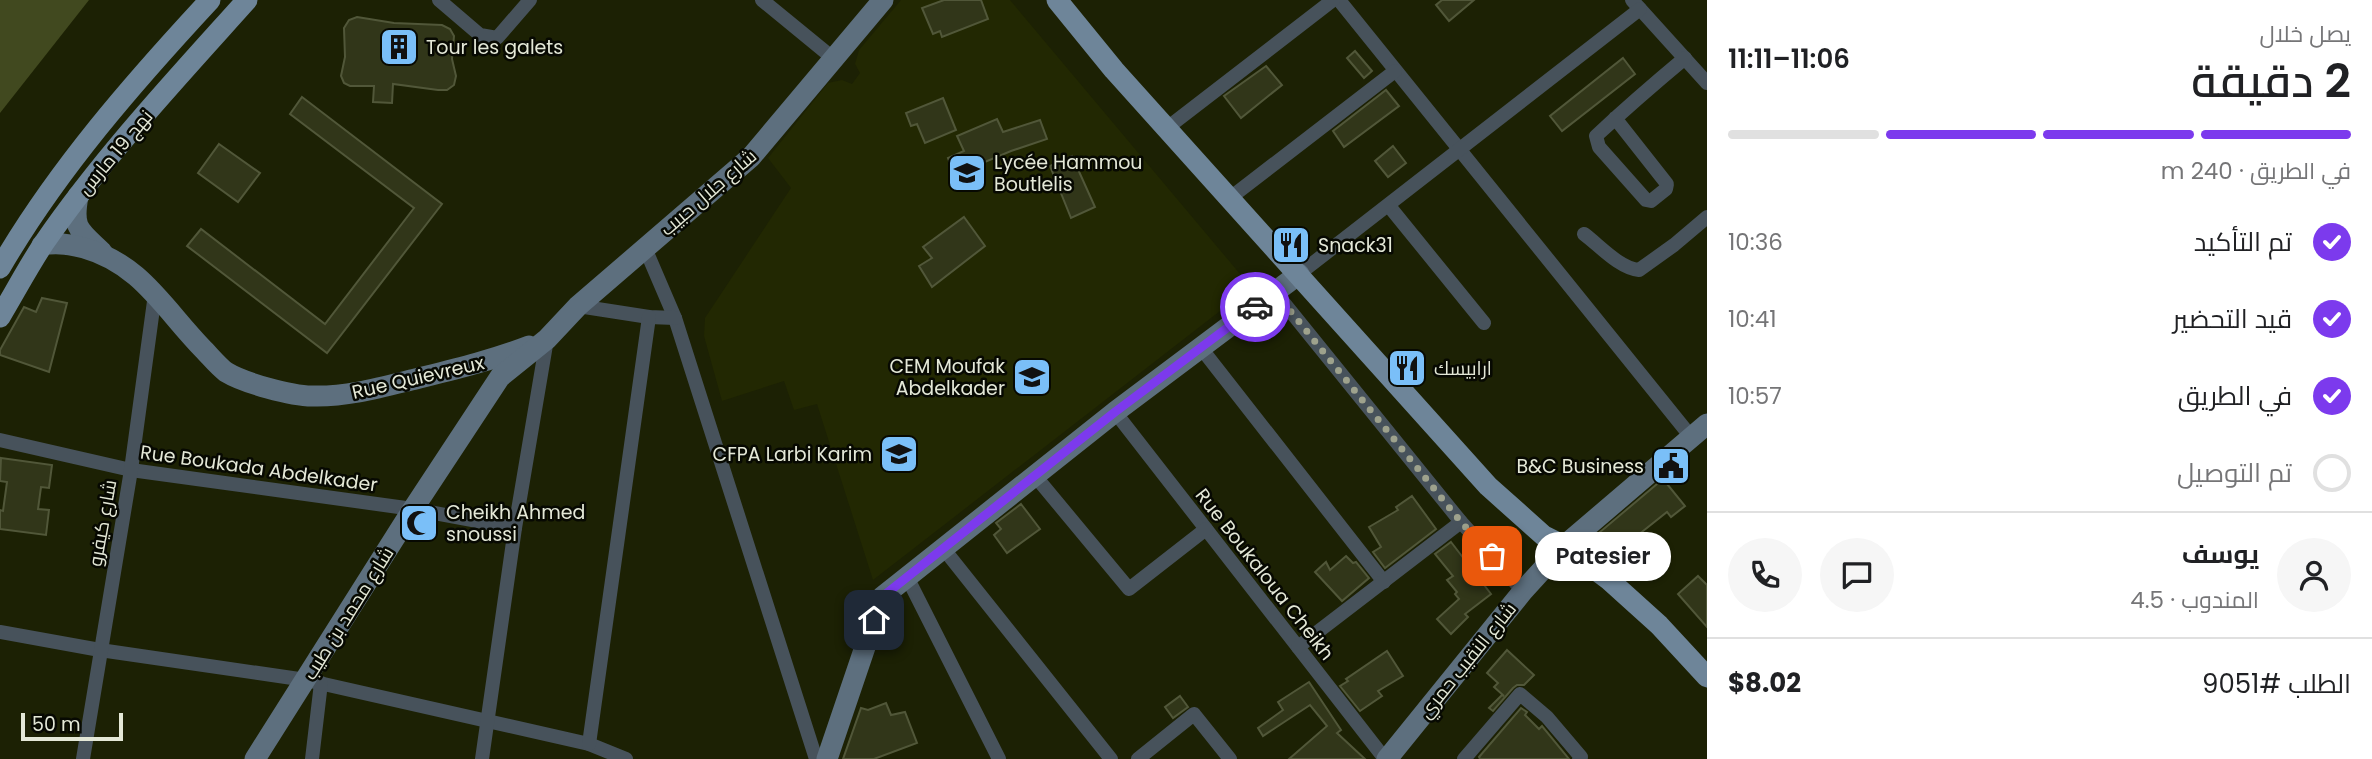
<!DOCTYPE html>
<html lang="ar">
<head>
<meta charset="utf-8">
<style>
  :root { --surface:#fff; --page:#f6f6f6; --text:#202124; --muted:#757577; --line:#e0e0e0; --accent:#7c3aed }
  body { margin:0; font-family:Poppins,Cairo,sans-serif; background:var(--page); color:var(--text); direction:rtl; height:100vh; display:flex; flex-direction:column; font-size:26px; white-space:nowrap }
  * { box-sizing:border-box; margin:0 }
  p { font-size:23px; color:var(--muted) }
  .icon { flex:none; width:38px; height:38px; fill:none; stroke:currentColor; stroke-width:2; stroke-linecap:round; stroke-linejoin:round }
  .map { position:relative; flex:1; overflow:hidden; direction:ltr }
  .details { display:flex; flex-direction:column; background:var(--surface); width:665px }
  .details>* { flex:none }
  .scale { position:absolute; left:21px; bottom:18px; width:102px; box-sizing:border-box; padding-left:7px; border:4px solid #e4e8d7; border-top:0; font-size:19px; line-height:24px; white-space:nowrap; color:#e4e8d7; -webkit-text-stroke:5px #070902; paint-order:stroke }
  .pin { position:absolute; display:grid; place-items:center; width:60px; height:60px; color:#fff; margin:-30px; border-radius:14px; box-shadow:0 4px 10px #0006 }
  .courier { position:absolute; display:grid; place-items:center; width:70px; height:70px; margin:-35px; border:5px solid #7c3aed; border-radius:50%; background:#fff; color:#222; box-shadow:0 2px 9px #0007 }
  .bubble { position:absolute; height:49px; border-radius:24px; background:var(--surface); box-shadow:0 2px 5px #0004; font-size:23px; font-weight:600; line-height:49px; text-align:center; direction:rtl }
  .overview em { font-style:normal; font-weight:600 }
  .overview div { display:flex; flex-direction:column-reverse }
  .overview { display:flex; align-items:center; justify-content:space-between; height:119px; padding:0 21px }
  h1 { font-size:46px; font-weight:600; line-height:52px }
  .bar { display:grid; grid-template-columns:repeat(4,1fr); gap:10px 7px; align-content:center; height:84px; padding:0 21px }
  .bar i { height:9px; border-radius:5px; background:var(--line) }
  .bar .on { background:var(--accent) }
  .bar p { grid-column:span 4 }
  .line { display:flex; align-items:center; gap:18px; padding:0 21px; border-top:2px solid var(--line) }
  .line div { flex:1 }
  .round { display:grid; place-items:center; flex:none; width:74px; height:74px; border-radius:37px; background:var(--page) }
  ol { padding:0 21px; list-style:none }
  li { display:flex; align-items:center; gap:21px; height:77px }
  li p { margin-inline-start:auto }
  li .icon { padding:7px; border-radius:50%; background:var(--accent); color:#fff; stroke-width:4 }
  li:last-child { color:var(--muted) }
  li i { width:38px; height:38px; border:4px solid var(--line); border-radius:50% }
  main { display:flex; flex:1; min-height:0 }
  .map>svg:first-child { display:block }
  .built { fill:#222802 }
  .green { fill:#41491f }
  .building { fill:#313619; stroke:#515739; stroke-width:2 }
  .lines { fill:none; stroke-linecap:round; stroke-linejoin:round }
  .street { stroke:#47525b; stroke-width:14 }
  .secondary { stroke:#5d6f7e; stroke-width:21 }
  .primary { stroke:#6e8599; stroke-width:21 }
  .done { stroke:#9ea28d; stroke-width:7; stroke-dasharray:0 12.6 }
  .route { stroke:#7c3aed; stroke-width:9 }
  .labels { text-anchor:middle; stroke-width:5; stroke-linejoin:round; paint-order:stroke }
  .poi-label { font-size:19px; fill:#e4e8d7; stroke:#070902; text-anchor:start }
  .street-label { font-size:19px; fill:#e4e8d7; stroke:#070902 }
</style>
</head>
<body>
<main>
<section class="details">
<div class="overview"><div><h1>2 دقيقة</h1><p>يصل خلال</p></div><em>11:06–11:11</em></div>
<div class="bar"><i class="on"></i><i class="on"></i><i class="on"></i><i></i><p>في الطريق · 240 m</p></div>
<ol>
<li><svg class="icon" aria-label="check" viewBox="0 0 24 24"><path d="M5 12l5 5 9-10"/></svg>تم التأكيد<p>10:36</p></li>
<li><svg class="icon" aria-label="check" viewBox="0 0 24 24"><path d="M5 12l5 5 9-10"/></svg>قيد التحضير<p>10:41</p></li>
<li><svg class="icon" aria-label="check" viewBox="0 0 24 24"><path d="M5 12l5 5 9-10"/></svg>في الطريق<p>10:57</p></li>
<li><i></i>تم التوصيل</li>
</ol>
<div class="line" style="height:126px"><a class="round"><svg class="icon" aria-label="person" viewBox="0 0 24 24"><circle cx="12" cy="8" r="4"/><path d="M4 21q1-7 8-7t8 7"/></svg></a><div><b>يوسف</b><p>المندوب · 4.5</p></div><a class="round"><svg class="icon" aria-label="chat" viewBox="0 0 24 24"><path d="M4 5h16v11H9l-5 4z"/></svg></a><a class="round"><svg class="icon" aria-label="phone" viewBox="0 0 24 24"><path d="M5 4h4l2 5-3 2q2 4 5 5l2-3 5 2v4C11 20 4 13 5 4z"/></svg></a></div>
<div class="line" style="height:91px"><div>الطلب #9051</div><b>$8.02</b></div>
</section>
<div class="map">
<svg width="1707" height="759" viewBox="0 0 1707 759">
  <rect width="100%" height="100%" fill="#1c2104"/>
  <path class="built" d="M901,0H1010L1251,287L873,580L817,404L794,410L784,381L722,401L704,336L705,318L791,188L768,158L828,83L842,80L852,84L860,73L855,64L859,50Z"/>
  <path class="green" d="M0,0H89L0,113Z"/>
  <g class="building">
    <path d="M944,0H981L988,19L942,37L940,31L933,34L922,8Z"/>
    <path d="M1442,0H1474L1449,21L1436,5Z"/>
    <path d="M357,17L394,23L442,25L450,29L454,36L452,59L456,76L454,85L447,90H438L393,84L392,103L373,102L374,86H350L344,83L341,76L345,57L344,28L349,20Z"/>
    <path d="M1355,51L1372,71L1364,78L1347,58Z"/>
    <path d="M1623,58L1635,74L1562,131L1550,116Z"/>
    <path d="M1266,66L1282,85L1241,118L1224,96Z"/>
    <path d="M1386,90L1399,106L1344,147L1333,131Z"/>
    <path d="M302,97L442,204L327,353L187,246L201,229L325,324L414,208L290,114Z"/>
    <path d="M943,98L956,130L925,143L917,124L911,126L906,113Z"/>
    <path d="M997,119L1003,132L1040,120L1047,139L1011,151L954,175L948,158L964,151L957,136Z"/>
    <path d="M219,144L260,173L238,202L198,173Z"/>
    <path d="M1393,146L1406,163L1388,177L1375,161Z"/>
    <path d="M1072,156L1095,207L1071,218L1050,166Z"/>
    <path d="M964,217L985,246L932,287L919,266L932,258L923,247Z"/>
    <path d="M42,298L67,303L49,372L0,355V350L24,307L36,312Z"/>
    <path d="M1,458L52,465L49,488L41,487L38,509L49,510L46,535L0,529V510L3,511L7,482L0,481Z"/>
    <path d="M1663,479L1685,506L1671,517L1667,512L1633,539L1637,543L1622,556L1600,532Z"/>
    <path d="M1412,496L1436,529L1385,568L1373,552L1381,547L1369,527L1398,510L1396,507Z"/>
    <path d="M1021,504L1040,529L1007,553L994,535L1001,529L996,523Z"/>
    <path d="M1451,542L1491,594L1465,614L1468,617L1451,634L1437,619L1459,599L1455,594L1457,592L1447,580L1453,576L1435,554Z"/>
    <path d="M1346,556L1353,563L1356,562L1369,578L1342,601L1315,572L1326,562L1330,570Z"/>
    <path d="M1698,576L1707,585V627L1678,594Z"/>
    <path d="M1507,650L1534,675L1524,685H1517L1513,688L1493,711L1489,708L1502,695L1504,696L1494,687L1498,683L1487,673Z"/>
    <path d="M1387,651L1403,676L1378,691L1382,696L1360,711L1340,686L1348,681L1346,679Z"/>
    <path d="M1309,682L1341,730L1337,733L1365,759H1289L1327,726L1310,705L1263,736L1258,728L1283,710L1278,702Z"/>
    <path d="M1180,696L1188,707L1173,718L1165,707Z"/>
    <path d="M886,703L891,715L905,712L917,743L874,759H843L861,708L868,710Z"/>
    <path d="M1521,708L1527,712L1525,715L1539,729L1542,726L1569,759H1480L1479,757Z"/>
  </g>
  <g class="lines">
    <g class="street">
      <path d="M439,0L480,35L497,38L530,0"/>
      <path d="M762,0L834,59"/>
      <path d="M1339,0L1692,438"/>
      <path d="M1632,0L1707,83"/>
      <path d="M1615,118L1667,184L1666,189L1651,201L1646,200L1599,147L1596,136C1625,109 1655,83 1685,58"/>
      <path d="M1167,128L1333,0"/>
      <path d="M1230,198L1395,71"/>
      <path d="M1389,206L1484,323"/>
      <path d="M1584,234C1599,245 1619,268 1639,270L1674,245L1707,217"/>
      <path d="M645,248L675,318L816,759"/>
      <path d="M1299,274L1640,9"/>
      <path d="M1275,292L1461,522L1523,591"/>
      <path d="M578,306L649,317L675,318"/>
      <path d="M1201,348L1384,582"/>
      <path d="M1115,412L1385,759"/>
      <path d="M0,440L131,470L413,509L515,528"/>
      <path d="M1036,477L1129,589L1206,529"/>
      <path d="M943,548L1111,759"/>
      <path d="M907,577L999,759"/>
      <path d="M0,632L100,650L306,680L589,744L626,759"/>
      <path d="M1298,647L1461,522"/>
      <path d="M589,744L649,317"/>
      <path d="M83,759L131,470L155,294"/>
      <path d="M312,759L321,683"/>
      <path d="M482,759L515,528L547,339"/>
      <path d="M1138,759L1194,714L1230,759"/>
      <path d="M1464,759L1520,694L1547,717L1581,757L1579,759"/>
    </g>
    <g class="secondary">
      <path d="M78,196C72,229 79,230 102,252"/>
      <path d="M42,245C57,242 70,244 84,248C141,264 164,309 203,349C210,356 218,366 226,372C244,383 291,396 312,396C346,397 379,388 411,380C451,370 490,361 529,346"/>
      <path d="M255,759L413,509L500,377L547,339L578,306L751,157L883,0"/>
      <path d="M827,759L882,597L1115,412L1299,274"/>
      <path d="M1387,759L1523,591L1564,546L1707,424"/>
    </g>
    <g class="primary">
      <path d="M1057,0L1114,70L1488,486L1544,536L1564,546L1608,579L1659,625L1707,677"/>
      <path d="M0,268C57,170 133,83 210,0"/>
      <path d="M0,317C15,292 28,267 44,243C104,156 177,78 247,0"/>
    </g>
  </g>
  <g class="lines">
    <path class="done" d="M1255,307L1275,292L1461,522L1492,556"/>
    <path class="route" d="M874,620L882,597L1115,412L1255,307"/>
  </g>
  <defs>
    <symbol id="building-square" viewBox="-11 -11 22 22"><rect x="-9" y="-9" width="18" height="18" rx="4" fill="#7abff8" stroke="#070902"/><path d="M-4-6H4V6H1V3H-1V6H-4ZM-2.5-4.3h1.7v1.8h-1.7ZM.8-4.3h1.7v1.8H.8ZM-2.5-1h1.7V.8h-1.7ZM.8-1h1.7V.8H.8Z" fill="#111"/></symbol>
    <symbol id="school-square" viewBox="-11 -11 22 22"><rect x="-9" y="-9" width="18" height="18" rx="4" fill="#7abff8" stroke="#070902"/><path d="M0-5L7-2L0 1L-7-2ZM-4 1L0 2.5L4 1V4Q0 6-4 4Z" fill="#111"/></symbol>
    <symbol id="restaurant-square" viewBox="-11 -11 22 22"><rect x="-9" y="-9" width="18" height="18" rx="4" fill="#7abff8" stroke="#070902"/><path d="M-5-6h1v4h1v-4h1v4h1v-4h1v5L-1.5 .5V6h-2V.5L-5-1ZM5-6V6H3V1.5H1.5Q1.5-4 5-6Z" fill="#111"/></symbol>
    <symbol id="university-square" viewBox="-11 -11 22 22"><rect x="-9" y="-9" width="18" height="18" rx="4" fill="#7abff8" stroke="#070902"/><path d="M0-5L7-2L0 1L-7-2ZM-4 1L0 2.5L4 1V4Q0 6-4 4Z" fill="#111"/></symbol>
    <symbol id="civic-square" viewBox="-11 -11 22 22"><rect x="-9" y="-9" width="18" height="18" rx="4" fill="#7abff8" stroke="#070902"/><path d="M-.6-6.5H3V-4.5H.6V-3L4-1V1h2V6H-6V1h2V-1L-.6-3ZM-1.2 2.5V6h2.4V2.5Z" fill="#111"/></symbol>
    <symbol id="mosque-square" viewBox="-11 -11 22 22"><rect x="-9" y="-9" width="18" height="18" rx="4" fill="#7abff8" stroke="#070902"/><path d="M3.5-4.9A6 6 0 1 0 3.5 4.9A5 5 0 1 1 3.5-4.9Z" fill="#111"/></symbol>
  </defs>
  <g fill-rule="evenodd">
    <use href="#building-square" x="377" y="25" width="44" height="44"/>
    <use href="#school-square" x="945" y="151" width="44" height="44"/>
    <use href="#restaurant-square" x="1269" y="223" width="44" height="44"/>
    <use href="#restaurant-square" x="1385" y="346" width="44" height="44"/>
    <use href="#school-square" x="1010" y="355" width="44" height="44"/>
    <use href="#university-square" x="877" y="432" width="44" height="44"/>
    <use href="#civic-square" x="1649" y="444" width="44" height="44"/>
    <use href="#mosque-square" x="397" y="501" width="44" height="44"/>
  </g>
  <g class="labels">
    <g class="poi-label">
      <text x="426" y="54">Tour les galets</text>
      <text x="994" y="169">Lycée Hammou<tspan x="994" dy="22">Boutlelis</tspan></text>
      <text x="1318" y="252">Snack31</text>
      <text x="1005" y="373" text-anchor="end">CEM Moufak<tspan x="1005" dy="22">Abdelkader</tspan></text>
      <text x="1434" y="375">ارابيسك</text>
      <text x="872" y="461" text-anchor="end">CFPA Larbi Karim</text>
      <text x="1644" y="473" text-anchor="end">B&amp;C Business</text>
      <text x="446" y="519">Cheikh Ahmed<tspan x="446" dy="22">snoussi</tspan></text>
    </g>
    <g class="street-label">
      <text transform="translate(115 152) rotate(-50)" y="7">نهج 19 مارس</text>
      <text transform="translate(708 192) rotate(-41)" y="7">شارع جلال حبيب</text>
      <text transform="translate(418 377) rotate(-13)" y="7">Rue Quievreux</text>
      <text transform="translate(259 468) rotate(8)" y="7">Rue Boukada Abdelkader</text>
      <text transform="translate(102 523) rotate(-80)" y="7">شارع كيفرو</text>
      <text transform="translate(1265 574) rotate(52)" y="7">Rue Boukaloua Cheikh</text>
      <text transform="translate(348 613) rotate(-58)" y="7">شارع محمد بن طيب</text>
      <text transform="translate(1467 660) rotate(-51)" y="7">شارع النقيب حمري</text>
    </g>
  </g>
</svg>
<div class="scale">50 m</div>
<div class="pin" style="left:1492px;top:556px;background:#ea580c"><svg class="icon" aria-label="bag" viewBox="0 0 24 24"><path d="M5 8h14l-1 12H6zM9 8a3 3 0 0 1 6 0"/></svg></div>
<div class="pin" style="left:874px;top:620px;background:#1f2937"><svg class="icon" aria-label="home" viewBox="0 0 24 24"><path d="M3 11l9-7 9 7M6 9v11h12V9"/></svg></div>
<div class="courier" style="left:1255px;top:307px"><svg class="icon" aria-label="car" viewBox="0 0 24 24"><path d="M5 17H2v-5l4-1 3-4h7l3 4 3 1v5h-3M9 17h6M6 11h13"/><circle cx="7" cy="17" r="2"/><circle cx="17" cy="17" r="2"/></svg></div>
<div class="bubble" style="left:1535px;top:532px;width:136px">Patesier</div>
</div>
</main>
</body>
</html>
